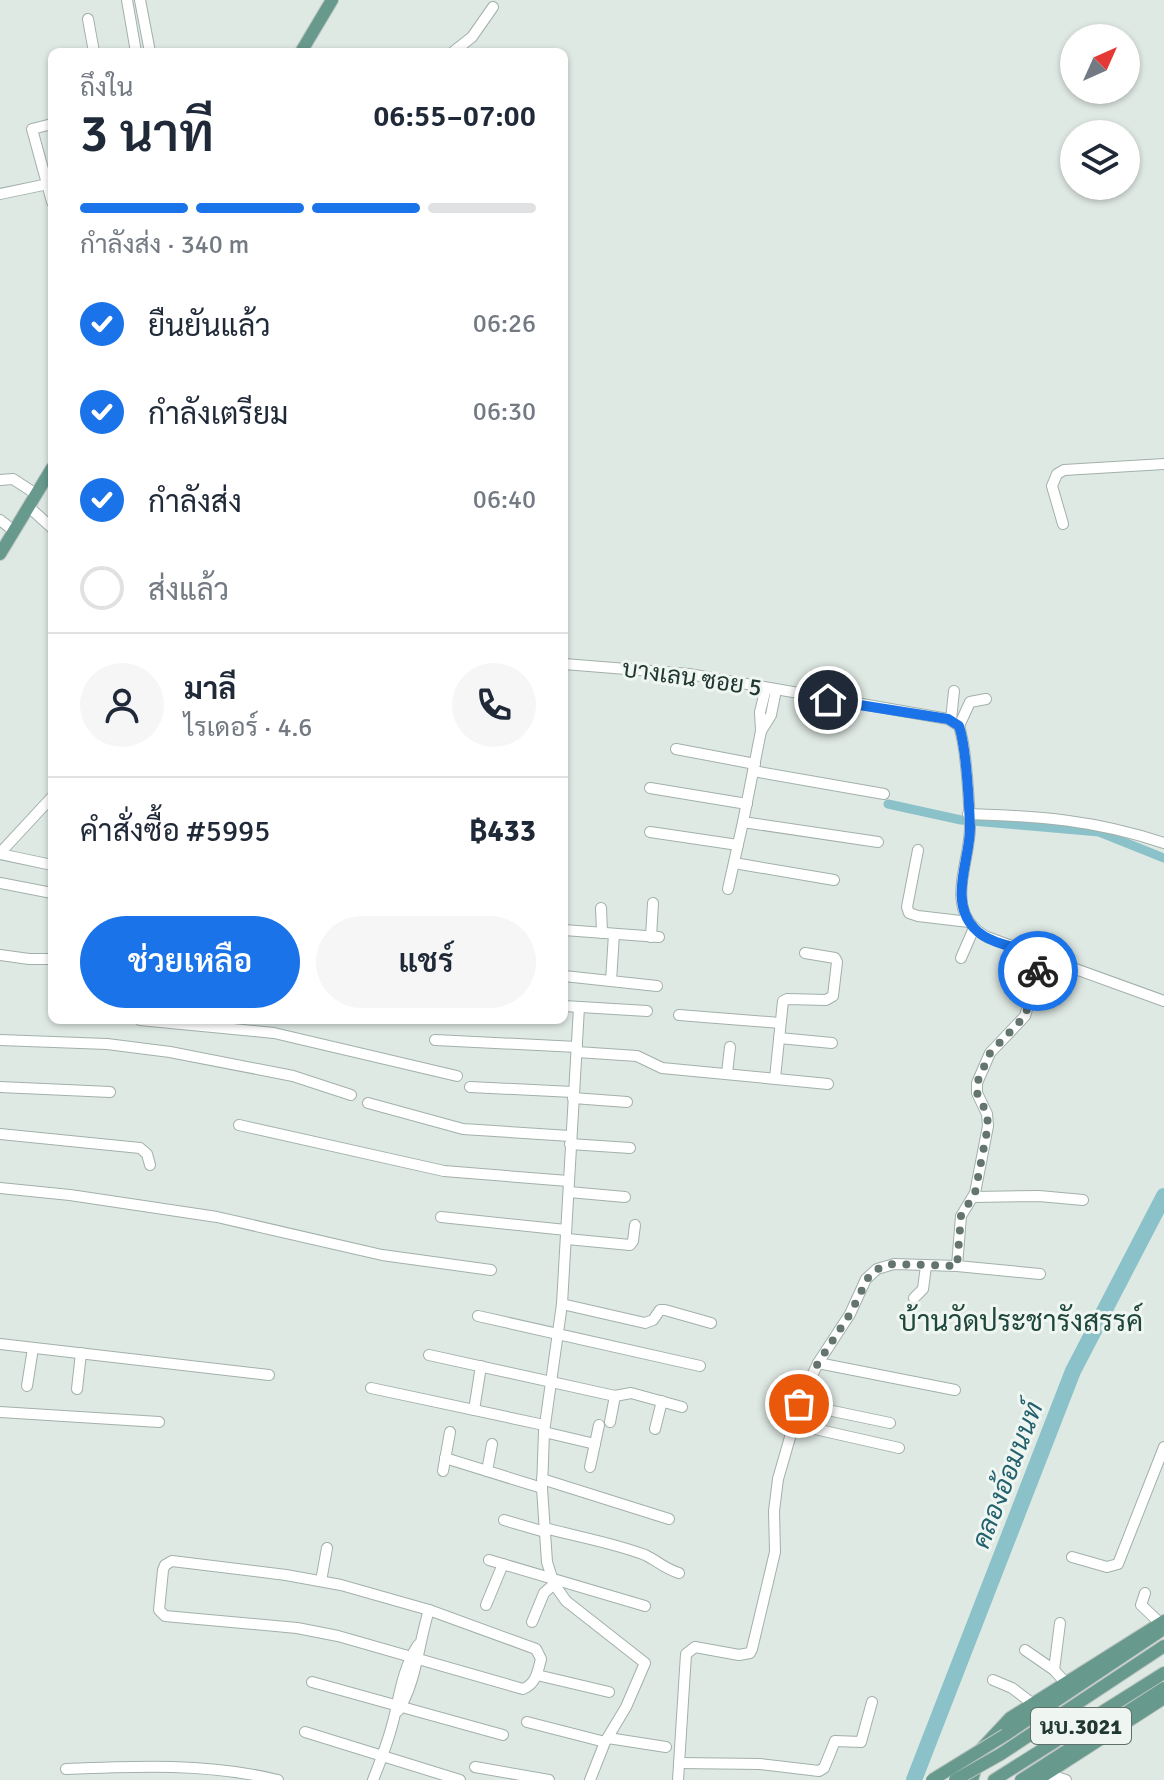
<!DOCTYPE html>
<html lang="th">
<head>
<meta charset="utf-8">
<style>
  :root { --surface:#fff; --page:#f6f6f7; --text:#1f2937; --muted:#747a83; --line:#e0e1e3; --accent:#1a73e8 }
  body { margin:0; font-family:Signika,Sarabun,sans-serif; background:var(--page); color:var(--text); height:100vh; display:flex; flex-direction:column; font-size:30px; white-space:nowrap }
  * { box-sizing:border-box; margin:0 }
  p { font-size:26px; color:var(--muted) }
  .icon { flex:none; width:44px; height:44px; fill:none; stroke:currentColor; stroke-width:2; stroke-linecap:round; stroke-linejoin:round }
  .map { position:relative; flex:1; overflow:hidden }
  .side { position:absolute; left:48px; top:48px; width:520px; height:976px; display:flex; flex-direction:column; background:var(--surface); border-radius:12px; box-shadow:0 2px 6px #0004 }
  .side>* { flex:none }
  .needle { width:52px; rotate:45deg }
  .controls { position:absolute; left:1060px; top:24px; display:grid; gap:16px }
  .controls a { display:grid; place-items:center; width:80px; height:80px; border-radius:50%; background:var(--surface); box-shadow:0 2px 6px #0004; font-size:40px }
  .pin { position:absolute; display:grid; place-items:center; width:68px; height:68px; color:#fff; margin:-34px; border:4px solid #fff; border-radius:50%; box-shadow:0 2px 8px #0007 }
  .courier { position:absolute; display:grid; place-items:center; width:80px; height:80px; margin:-40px; border:6px solid #1a73e8; border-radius:50%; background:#fff; color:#222; box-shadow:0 2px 10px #0007 }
  .overview em { font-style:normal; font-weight:600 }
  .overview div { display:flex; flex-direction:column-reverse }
  .overview { display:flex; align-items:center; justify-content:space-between; height:136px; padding:0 32px }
  h1 { font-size:52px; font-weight:600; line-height:60px }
  .bar { display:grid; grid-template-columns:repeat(4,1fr); gap:12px 8px; align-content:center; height:96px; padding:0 32px }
  .bar i { height:10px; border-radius:6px; background:var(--line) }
  .bar .selected { background:var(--accent) }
  .bar p { grid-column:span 4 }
  .line { display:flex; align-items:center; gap:20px; padding:0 32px; border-top:2px solid var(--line) }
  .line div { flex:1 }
  .round { display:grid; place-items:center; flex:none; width:84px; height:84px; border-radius:42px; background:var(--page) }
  ol { padding:0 32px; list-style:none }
  li { display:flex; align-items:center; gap:24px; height:88px }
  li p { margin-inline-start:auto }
  li .icon { padding:8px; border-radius:50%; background:var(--accent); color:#fff; stroke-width:4 }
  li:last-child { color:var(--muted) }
  li i { width:44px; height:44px; border:4px solid var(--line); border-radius:50% }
  .action { display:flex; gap:16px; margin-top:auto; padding:16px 32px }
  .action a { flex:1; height:92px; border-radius:48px; background:var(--accent); color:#fff; font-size:32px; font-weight:600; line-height:92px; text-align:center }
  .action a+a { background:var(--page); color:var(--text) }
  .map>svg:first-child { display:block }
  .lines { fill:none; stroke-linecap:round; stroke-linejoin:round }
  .canal { stroke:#8bc1c9; stroke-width:9 }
  .river { stroke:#8bc1c9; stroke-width:16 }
  .minor-casing { stroke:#a2b0ab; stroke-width:12 }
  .major-casing { stroke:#bcc3c1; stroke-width:14 }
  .minor { stroke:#fff; stroke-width:10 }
  .major { stroke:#679a8c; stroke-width:12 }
  .major-bridge-casing { stroke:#bcc3c1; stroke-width:14; stroke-linecap:butt }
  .major-bridge { stroke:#679a8c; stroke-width:12 }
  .done { stroke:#647570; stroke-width:8; stroke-dasharray:0 14.4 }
  .route { stroke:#1a73e8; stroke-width:10 }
  .labels { text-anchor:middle; stroke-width:6; stroke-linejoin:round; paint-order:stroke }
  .shield { fill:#eff6f2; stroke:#5f706b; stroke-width:2 }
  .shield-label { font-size:22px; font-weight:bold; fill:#213731 }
  .street-label { font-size:24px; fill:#213731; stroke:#eff6f2 }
  .water-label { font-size:26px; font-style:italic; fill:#22616d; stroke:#eff6f2 }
  .quarter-label { font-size:28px; fill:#1f473c; stroke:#eff6f2 }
</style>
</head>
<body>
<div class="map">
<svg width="1164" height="1780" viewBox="0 0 1164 1780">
  <rect width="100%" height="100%" fill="#dfe9e4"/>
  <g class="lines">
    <path class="canal" d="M888,804L961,820L1099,832L1164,858"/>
    <path class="river" d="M914,1780L1073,1371L1164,1196"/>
    <defs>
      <g id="minor">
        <path d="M127,0L136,52"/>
        <path d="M140,0L150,52"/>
        <path d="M88,19L94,52"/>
        <path d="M453,52L472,37L493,7"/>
        <path d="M52,124L32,129L52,202"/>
        <path d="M0,194L48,184"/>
        <path d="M0,480L13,479L36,494"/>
        <path d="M29,507L52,528"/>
        <path d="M0,520L14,531"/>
        <path d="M1063,524L1052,486L1057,474L1064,470L1164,464"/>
        <path d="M564,664L689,674L948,719L959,726"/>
        <path d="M766,688L760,712L761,731L743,822L878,842"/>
        <path d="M951,720L954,691"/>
        <path d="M959,726C966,747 969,801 970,825C971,863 941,912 987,937L1164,1001"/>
        <path d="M959,726L970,702L986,699"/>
        <path d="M761,731L771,715L776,690"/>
        <path d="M676,749L755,764"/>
        <path d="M753,771L884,794"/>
        <path d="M650,788L747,804"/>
        <path d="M968,814C1039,816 1095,820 1164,843"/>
        <path d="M650,832L738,845"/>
        <path d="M918,850L907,907L909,913L918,916L969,922"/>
        <path d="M0,853L52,797"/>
        <path d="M0,854L52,865"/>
        <path d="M734,863L834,880"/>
        <path d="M0,883L52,893"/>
        <path d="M728,889L743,822"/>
        <path d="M601,908L602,933"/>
        <path d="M564,930L659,937"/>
        <path d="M651,937L653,903"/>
        <path d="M0,955L29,959H52"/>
        <path d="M961,958L974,928"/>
        <path d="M564,976L657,986"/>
        <path d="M611,981L614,934"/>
        <path d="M564,1006L647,1011"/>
        <path d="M579,1007L562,1304L544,1432L542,1488L547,1562L554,1584L566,1601L645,1663L626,1707L605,1742L590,1780"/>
        <path d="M679,1015L780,1023"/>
        <path d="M140,1020L274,1033L457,1076"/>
        <path d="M779,1038L832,1043"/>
        <path d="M0,1040L107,1044L170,1052L293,1076L351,1095"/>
        <path d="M435,1040L577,1047"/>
        <path d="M577,1052L637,1056L662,1068L828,1084"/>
        <path d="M727,1073L730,1047"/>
        <path d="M775,1078L783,1001L787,999L826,1000L833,996L837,962L835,958L805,953"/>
        <path d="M0,1087L110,1092"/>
        <path d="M470,1087L573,1092"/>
        <path d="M573,1098L627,1102"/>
        <path d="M368,1103L463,1129L570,1136"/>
        <path d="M239,1125L444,1171L568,1181"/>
        <path d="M0,1134L140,1148L147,1154L150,1165"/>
        <path d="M570,1144L630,1148"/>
        <path d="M0,1188L70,1195L217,1217L382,1255L491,1270"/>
        <path d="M569,1192L625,1197"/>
        <path d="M974,1197L1039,1196L1083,1200"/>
        <path d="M441,1217L566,1230"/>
        <path d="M567,1239L630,1245L633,1241L635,1225"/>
        <path d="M957,1266L1040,1274"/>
        <path d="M914,1298L923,1289L926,1266"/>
        <path d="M562,1304L645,1323L653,1320L660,1310H665L711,1323"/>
        <path d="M478,1316L700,1366"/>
        <path d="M0,1344L269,1375"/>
        <path d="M429,1355L615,1396L631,1393L682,1407"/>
        <path d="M818,1363L955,1390"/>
        <path d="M27,1386L33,1348"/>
        <path d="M371,1388L544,1425"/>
        <path d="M77,1389L81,1353"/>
        <path d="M799,1404L890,1423"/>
        <path d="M474,1410L481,1366"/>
        <path d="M0,1412L159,1422"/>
        <path d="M610,1422L615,1396"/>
        <path d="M793,1424L899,1448"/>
        <path d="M655,1429L662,1401"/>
        <path d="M544,1432L595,1444"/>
        <path d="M445,1458L542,1488"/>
        <path d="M590,1467L599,1425"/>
        <path d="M443,1471L450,1432"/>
        <path d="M487,1471L492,1444"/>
        <path d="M542,1479L669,1519"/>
        <path d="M504,1520L545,1532"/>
        <path d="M545,1528C578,1537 614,1543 645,1555C658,1561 663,1568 679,1573"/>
        <path d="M1072,1557L1107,1567L1118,1564L1164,1447"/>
        <path d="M489,1560L645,1606"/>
        <path d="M172,1561L286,1575L341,1585L429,1610L536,1649L541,1659C538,1671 536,1684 523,1689L338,1636L297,1628L165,1616L159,1610L163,1570L165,1565Z"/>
        <path d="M321,1581L327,1548"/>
        <path d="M1145,1593L1141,1605L1160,1623"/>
        <path d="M486,1605L503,1564"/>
        <path d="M532,1622L544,1593L554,1584"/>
        <path d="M1025,1650L1054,1670L1065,1682"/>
        <path d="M1054,1670L1060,1623"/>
        <path d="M537,1675L609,1692"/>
        <path d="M993,1680L1012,1688L1033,1704"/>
        <path d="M312,1682L503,1735"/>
        <path d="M398,1711C416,1684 419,1641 429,1610"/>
        <path d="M527,1722L605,1742"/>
        <path d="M305,1732L460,1780"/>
        <path d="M608,1738L666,1747"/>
        <path d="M679,1763L760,1764L819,1771L824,1768L835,1741L861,1742L872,1702"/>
        <path d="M475,1767L549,1780"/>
        <path d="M66,1769C137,1766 208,1763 278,1780"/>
        <path d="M1047,1774L1066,1780"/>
        <path d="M373,1780C381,1760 389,1739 394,1718C400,1693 403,1668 418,1645"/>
        <path d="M678,1780L686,1654L695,1647L739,1655L750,1653L752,1649L775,1552L774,1511L778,1479L801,1399L818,1363L850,1314L866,1279L877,1269L894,1264L957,1266L961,1216L975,1193L988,1126L987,1114L977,1093V1083L990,1053L1025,1016L1043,955"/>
      </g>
      <g id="major">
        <path d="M301,52L332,0"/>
        <path d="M0,554L52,468"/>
        <path d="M1005,1735L1159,1632"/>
        <path d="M1001,1754L1164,1646"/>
        <path d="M972,1780L982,1748L1010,1718L1164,1621"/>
        <path d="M994,1780L1164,1673"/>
        <path d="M1021,1780L1164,1688"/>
        <path d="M1037,1780L1164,1698"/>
      </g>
    </defs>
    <use href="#minor" class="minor-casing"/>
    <use href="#major" class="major-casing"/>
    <use href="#minor" class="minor"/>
    <use href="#major" class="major"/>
    <defs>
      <g id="major-bridge">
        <path d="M932,1780L1005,1735"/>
        <path d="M955,1780L1001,1754"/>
      </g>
    </defs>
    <use href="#major-bridge" class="major-bridge-casing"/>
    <use href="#major-bridge" class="major-bridge"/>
  </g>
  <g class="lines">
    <path class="done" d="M799,1404L818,1363L850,1314L870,1274L883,1266L894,1264L957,1266L961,1216L975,1193L988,1126L987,1114L977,1093V1083L990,1053L1025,1016L1038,971"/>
    <path class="route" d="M828,700L948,719L959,726C966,747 969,802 970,826C971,858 948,900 974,928C989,945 1022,948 1043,955L1038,971"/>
  </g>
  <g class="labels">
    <rect class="shield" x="1031" y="1708" width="100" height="36" rx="6"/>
    <g class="shield-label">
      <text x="1081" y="1734">นบ.3021</text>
    </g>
    <g class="street-label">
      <text transform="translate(692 678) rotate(8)" y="8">บางเลน ซอย 5</text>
    </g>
    <g class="water-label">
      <text transform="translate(1007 1475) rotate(-69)" y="9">คลองอ้อมนนท์</text>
    </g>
    <g class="quarter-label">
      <text x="1021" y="1331">บ้านวัดประชารังสรรค์</text>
    </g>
  </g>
</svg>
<div class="controls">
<a><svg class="needle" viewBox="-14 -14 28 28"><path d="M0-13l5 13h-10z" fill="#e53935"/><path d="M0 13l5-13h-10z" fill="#747a83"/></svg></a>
<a><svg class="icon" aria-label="layers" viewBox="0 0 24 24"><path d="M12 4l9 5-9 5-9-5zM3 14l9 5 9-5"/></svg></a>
</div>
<div class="pin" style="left:799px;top:1404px;background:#ea580c"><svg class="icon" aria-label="bag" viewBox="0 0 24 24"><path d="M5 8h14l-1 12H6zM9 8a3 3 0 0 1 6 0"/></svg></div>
<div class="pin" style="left:828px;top:700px;background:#1f2937"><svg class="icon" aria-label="home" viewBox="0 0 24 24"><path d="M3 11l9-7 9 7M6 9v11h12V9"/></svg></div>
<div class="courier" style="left:1038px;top:971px"><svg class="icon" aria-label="bike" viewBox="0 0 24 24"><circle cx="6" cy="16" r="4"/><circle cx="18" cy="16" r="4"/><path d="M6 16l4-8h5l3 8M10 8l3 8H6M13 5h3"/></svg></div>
<section class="side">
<div class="overview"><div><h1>3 นาที</h1><p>ถึงใน</p></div><em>06:55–07:00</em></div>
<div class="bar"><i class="selected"></i><i class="selected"></i><i class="selected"></i><i></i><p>กำลังส่ง · 340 m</p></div>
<ol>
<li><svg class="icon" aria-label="check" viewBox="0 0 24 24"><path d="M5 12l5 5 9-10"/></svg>ยืนยันแล้ว<p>06:26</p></li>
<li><svg class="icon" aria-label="check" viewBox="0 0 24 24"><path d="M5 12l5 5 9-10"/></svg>กำลังเตรียม<p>06:30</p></li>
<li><svg class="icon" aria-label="check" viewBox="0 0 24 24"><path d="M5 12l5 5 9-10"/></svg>กำลังส่ง<p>06:40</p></li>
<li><i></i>ส่งแล้ว</li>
</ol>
<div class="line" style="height:144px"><a class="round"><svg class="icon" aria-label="person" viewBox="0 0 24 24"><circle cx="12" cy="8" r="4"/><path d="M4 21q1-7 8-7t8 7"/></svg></a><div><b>มาลี</b><p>ไรเดอร์ · 4.6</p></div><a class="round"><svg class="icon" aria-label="phone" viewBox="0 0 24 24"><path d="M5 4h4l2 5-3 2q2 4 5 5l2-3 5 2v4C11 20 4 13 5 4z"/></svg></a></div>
<div class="line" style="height:104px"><div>คำสั่งซื้อ #5995</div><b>฿433</b></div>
<div class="action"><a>ช่วยเหลือ</a><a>แชร์</a></div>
</section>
</div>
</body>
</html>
